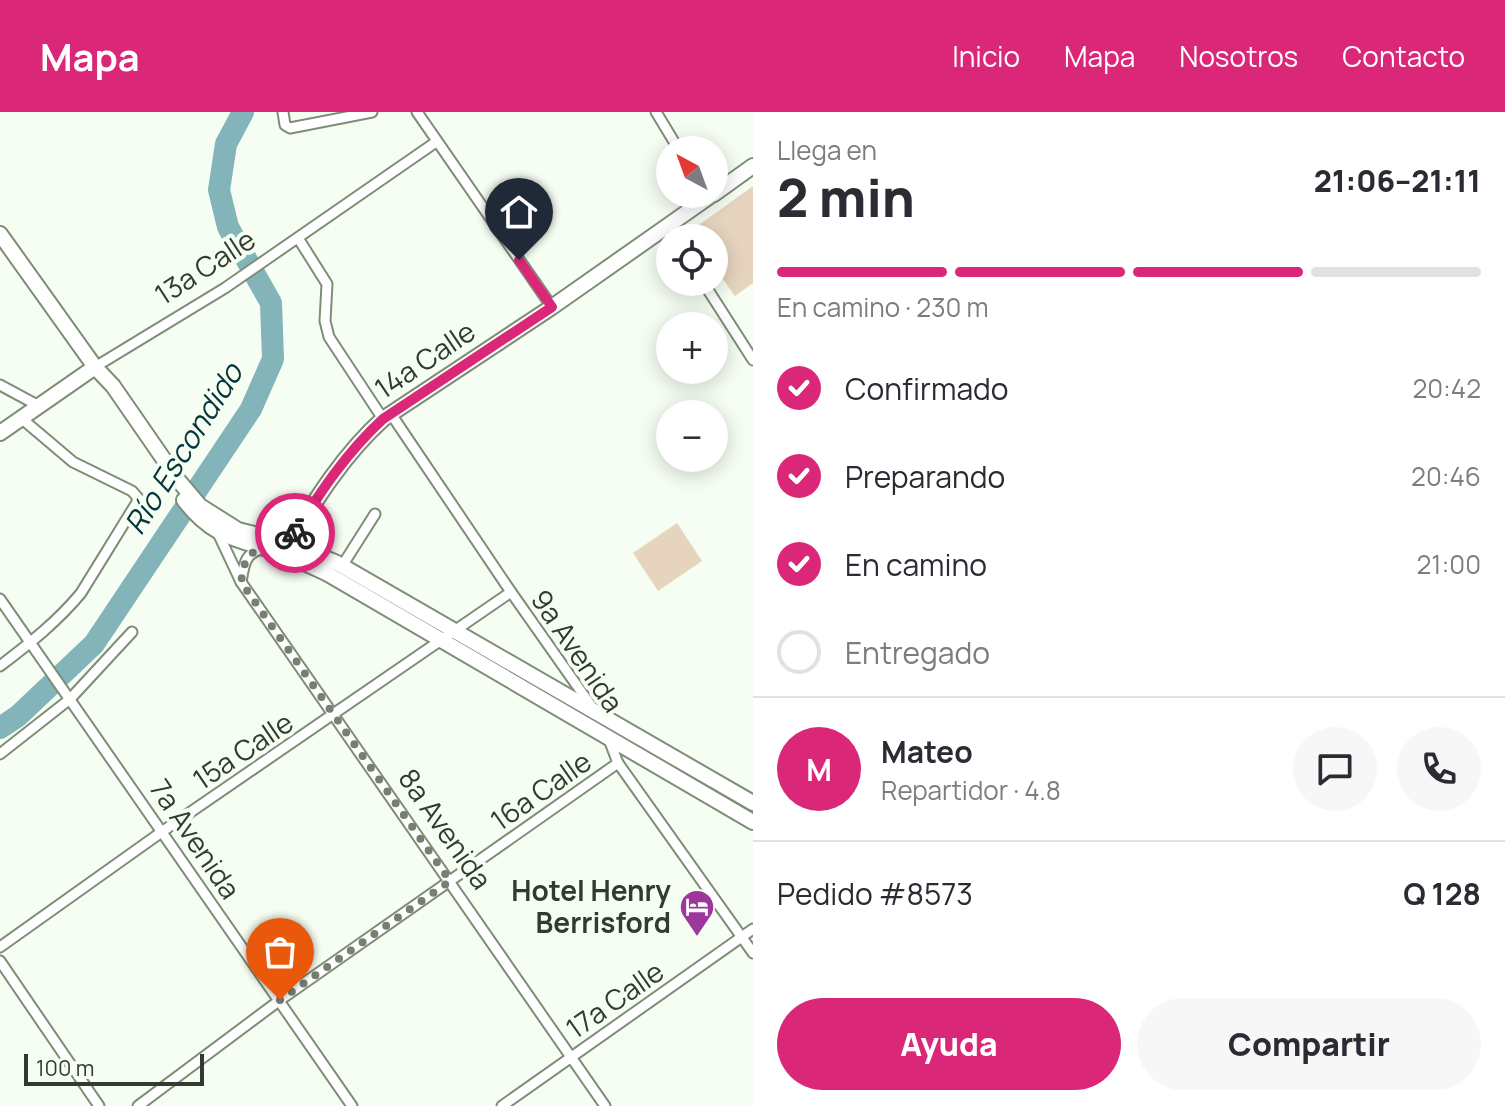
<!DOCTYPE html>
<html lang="es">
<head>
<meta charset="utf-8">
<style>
  :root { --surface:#fff; --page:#f7f7f7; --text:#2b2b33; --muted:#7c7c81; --line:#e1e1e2; --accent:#db2777 }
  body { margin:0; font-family:Manrope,sans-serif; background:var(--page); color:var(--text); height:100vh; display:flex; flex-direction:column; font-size:30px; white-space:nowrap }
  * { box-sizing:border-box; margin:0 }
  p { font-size:26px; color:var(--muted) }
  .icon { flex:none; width:44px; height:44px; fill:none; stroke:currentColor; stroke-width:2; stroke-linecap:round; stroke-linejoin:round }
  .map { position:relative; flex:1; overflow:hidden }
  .side { display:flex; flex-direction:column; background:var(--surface); width:752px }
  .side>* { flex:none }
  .needle { width:52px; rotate:319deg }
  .buttons { position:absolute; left:656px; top:24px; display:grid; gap:16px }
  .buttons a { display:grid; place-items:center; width:72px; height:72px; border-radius:50%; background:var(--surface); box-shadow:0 4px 20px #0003; font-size:40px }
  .scale { position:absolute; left:24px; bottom:20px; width:180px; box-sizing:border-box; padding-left:8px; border:4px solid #333b31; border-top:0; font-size:22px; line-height:28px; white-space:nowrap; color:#333b31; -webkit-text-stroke:6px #f6fef3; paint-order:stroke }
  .pin { position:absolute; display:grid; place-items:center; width:68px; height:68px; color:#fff; margin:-82px -34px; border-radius:50% 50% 50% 0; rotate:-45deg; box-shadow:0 0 8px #0007 }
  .pin .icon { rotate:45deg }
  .courier { position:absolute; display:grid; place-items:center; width:80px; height:80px; margin:-40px; border:6px solid #db2777; border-radius:50%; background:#fff; color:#222; box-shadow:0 2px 10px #0007 }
  .overview em { font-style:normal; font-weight:800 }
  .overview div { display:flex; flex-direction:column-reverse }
  .overview { display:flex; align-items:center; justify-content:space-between; height:136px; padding:0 24px }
  h1 { font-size:52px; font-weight:800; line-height:60px }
  .bar { display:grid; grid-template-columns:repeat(4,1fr); gap:12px 8px; align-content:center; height:96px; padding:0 24px }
  .bar i { height:10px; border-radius:6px; background:var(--line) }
  .bar .on { background:var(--accent) }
  .bar p { grid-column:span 4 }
  .line { display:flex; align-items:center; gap:20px; padding:0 24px; border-top:2px solid var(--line) }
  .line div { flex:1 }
  .round { display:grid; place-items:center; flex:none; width:84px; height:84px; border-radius:42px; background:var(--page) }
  ol { padding:0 24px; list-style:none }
  li { display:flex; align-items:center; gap:24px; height:88px }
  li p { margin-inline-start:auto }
  li .icon { padding:8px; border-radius:50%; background:var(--accent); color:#fff; stroke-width:4 }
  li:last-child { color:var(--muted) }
  li i { width:44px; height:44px; border:4px solid var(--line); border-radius:50% }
  .action { display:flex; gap:16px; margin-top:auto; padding:16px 24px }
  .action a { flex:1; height:92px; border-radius:48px; background:var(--accent); color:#fff; font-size:32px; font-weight:800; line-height:92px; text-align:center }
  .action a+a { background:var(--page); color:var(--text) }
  header { display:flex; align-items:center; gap:48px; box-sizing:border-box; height:112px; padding:0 40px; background:var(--accent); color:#fff }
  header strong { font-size:38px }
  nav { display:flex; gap:44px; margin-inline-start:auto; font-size:28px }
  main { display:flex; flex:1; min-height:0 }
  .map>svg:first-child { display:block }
  .green { fill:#e7d4bf }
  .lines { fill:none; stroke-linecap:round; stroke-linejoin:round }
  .river { stroke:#83b4ba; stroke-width:22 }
  .street-casing { stroke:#7d8e77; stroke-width:13 }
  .secondary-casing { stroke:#7d8e77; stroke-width:18 }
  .street { stroke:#fff; stroke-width:9 }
  .secondary { stroke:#fff; stroke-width:14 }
  .done { stroke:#777f75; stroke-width:8; stroke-dasharray:0 14.4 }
  .route { stroke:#db2777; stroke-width:10 }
  .labels { text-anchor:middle; stroke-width:8; stroke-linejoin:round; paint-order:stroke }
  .street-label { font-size:28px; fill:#333b31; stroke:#f6fef3 }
  .poi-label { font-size:28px; font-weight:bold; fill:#333b31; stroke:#f6fef3; text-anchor:end }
  .water-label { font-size:30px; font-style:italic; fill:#05363b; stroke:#f6fef3 }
</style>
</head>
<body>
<header>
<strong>Mapa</strong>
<nav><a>Inicio</a><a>Mapa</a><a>Nosotros</a><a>Contacto</a></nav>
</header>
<main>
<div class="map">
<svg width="753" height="994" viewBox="0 0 753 994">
  <rect width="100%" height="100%" fill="#f6fef3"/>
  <g class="green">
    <path d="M753,74V171L735,184L714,155V126H693L689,120Z"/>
    <path d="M677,411L702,449L658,479L633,441Z"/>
  </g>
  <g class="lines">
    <path class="river" d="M0,616L18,604L94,532L251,297L273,247L271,191L228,115L219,78L226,32L243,0"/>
    <defs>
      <g id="street">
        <path d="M283,0L285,13L290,16L372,0"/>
        <path d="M417,0L552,195"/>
        <path d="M656,0L679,38"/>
        <path d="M667,114L675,126"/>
        <path d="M298,126L327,172L325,209L329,225L383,307"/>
        <path d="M703,170L753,248"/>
        <path d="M95,255L225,176L436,30"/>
        <path d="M0,273L39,294"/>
        <path d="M391,302L511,480L592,595"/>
        <path d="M217,419L241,470L605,994"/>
        <path d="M342,454L375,402"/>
        <path d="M241,470C244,454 244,442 261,437"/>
        <path d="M0,487L352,994"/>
        <path d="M0,554C29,532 58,509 81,481L139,387L132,379L73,350L21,306"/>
        <path d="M608,625L618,651L753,841"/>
        <path d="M0,642L70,587L132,520"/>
        <path d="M0,835L163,719L511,480"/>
        <path d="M0,849L99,994"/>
        <path d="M138,994L280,888L618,651"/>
        <path d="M502,994L753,817"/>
      </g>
      <g id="secondary">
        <path d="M714,82L753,54"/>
        <path d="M0,122L95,255L113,274L178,368L200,394L238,418L289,431L337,451L753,691"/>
        <path d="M0,321L95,255"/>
        <path d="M184,388C216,430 243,427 288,444C301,449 315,456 328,462L753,710"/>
        <path d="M287,439L289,431C316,387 344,342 383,307L552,195L713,82"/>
      </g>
    </defs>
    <use href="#street" class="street-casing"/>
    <use href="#secondary" class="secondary-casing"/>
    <use href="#street" class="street"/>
    <use href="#secondary" class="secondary"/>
  </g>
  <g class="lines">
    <path class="done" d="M280,888L450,769L241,470C244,454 244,442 261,437L286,443L295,421"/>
    <path class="route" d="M295,421C320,380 347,340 383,307L552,195L519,148"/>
  </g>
  <defs>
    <symbol id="hotel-pin" viewBox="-11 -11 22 30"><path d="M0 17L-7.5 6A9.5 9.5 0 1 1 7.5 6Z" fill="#9d379c" stroke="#f6fef3"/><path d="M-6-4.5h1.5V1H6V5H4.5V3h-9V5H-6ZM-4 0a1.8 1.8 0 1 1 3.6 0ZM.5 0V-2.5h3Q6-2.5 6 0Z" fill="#fff"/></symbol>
  </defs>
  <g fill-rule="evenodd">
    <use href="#hotel-pin" x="677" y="775" width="40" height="54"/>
  </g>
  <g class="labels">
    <g class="street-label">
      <text transform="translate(205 155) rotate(-33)" y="10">13a Calle</text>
      <text transform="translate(425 248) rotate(-34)" y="10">14a Calle</text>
      <text transform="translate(577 539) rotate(56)" y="10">9a Avenida</text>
      <text transform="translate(243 639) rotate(-34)" y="10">15a Calle</text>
      <text transform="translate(541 679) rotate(-35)" y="10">16a Calle</text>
      <text transform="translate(445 717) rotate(55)" y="10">8a Avenida</text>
      <text transform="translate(195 727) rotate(56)" y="10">7a Avenida</text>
      <text transform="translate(615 888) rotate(-35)" y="10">17a Calle</text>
    </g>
    <g class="poi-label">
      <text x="671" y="789">Hotel Henry<tspan x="671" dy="32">Berrisford</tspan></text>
    </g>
    <g class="water-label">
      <text transform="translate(184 337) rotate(-58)" y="10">Río Escondido</text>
    </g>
  </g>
</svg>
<div class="buttons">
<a><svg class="needle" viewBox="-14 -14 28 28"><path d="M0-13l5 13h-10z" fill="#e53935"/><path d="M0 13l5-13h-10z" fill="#7c7c81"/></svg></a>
<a><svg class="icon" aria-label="locate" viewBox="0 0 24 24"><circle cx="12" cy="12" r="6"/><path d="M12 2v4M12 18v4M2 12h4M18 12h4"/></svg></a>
<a>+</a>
<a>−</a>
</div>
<div class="scale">100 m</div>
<div class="pin" style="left:280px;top:888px;background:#ea580c"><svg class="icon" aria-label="bag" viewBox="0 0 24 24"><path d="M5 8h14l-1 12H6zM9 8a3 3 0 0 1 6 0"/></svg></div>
<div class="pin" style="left:519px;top:148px;background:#1f2937"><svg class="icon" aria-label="home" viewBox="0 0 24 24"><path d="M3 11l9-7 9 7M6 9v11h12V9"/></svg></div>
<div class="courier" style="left:295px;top:421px"><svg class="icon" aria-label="bike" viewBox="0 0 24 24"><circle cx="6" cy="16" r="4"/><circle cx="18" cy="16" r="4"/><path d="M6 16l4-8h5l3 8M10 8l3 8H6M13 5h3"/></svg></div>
</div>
<section class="side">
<div class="overview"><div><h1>2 min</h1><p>Llega en</p></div><em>21:06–21:11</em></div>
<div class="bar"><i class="on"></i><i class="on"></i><i class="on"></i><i></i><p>En camino · 230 m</p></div>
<ol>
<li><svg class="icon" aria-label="check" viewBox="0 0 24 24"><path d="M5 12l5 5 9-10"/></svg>Confirmado<p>20:42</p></li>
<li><svg class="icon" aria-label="check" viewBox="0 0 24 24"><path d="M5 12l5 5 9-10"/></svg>Preparando<p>20:46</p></li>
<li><svg class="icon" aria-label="check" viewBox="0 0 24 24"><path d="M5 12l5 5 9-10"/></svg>En camino<p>21:00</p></li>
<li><i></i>Entregado</li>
</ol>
<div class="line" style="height:144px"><b class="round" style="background:var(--accent);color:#fff">M</b><div><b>Mateo</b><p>Repartidor · 4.8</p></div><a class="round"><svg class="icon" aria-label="chat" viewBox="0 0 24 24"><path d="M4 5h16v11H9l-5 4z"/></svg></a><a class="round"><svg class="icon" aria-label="phone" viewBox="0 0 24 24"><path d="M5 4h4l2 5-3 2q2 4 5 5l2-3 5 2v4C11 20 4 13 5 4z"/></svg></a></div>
<div class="line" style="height:104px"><div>Pedido #8573</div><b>Q 128</b></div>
<div class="action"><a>Ayuda</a><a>Compartir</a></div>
</section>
</main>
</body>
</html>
